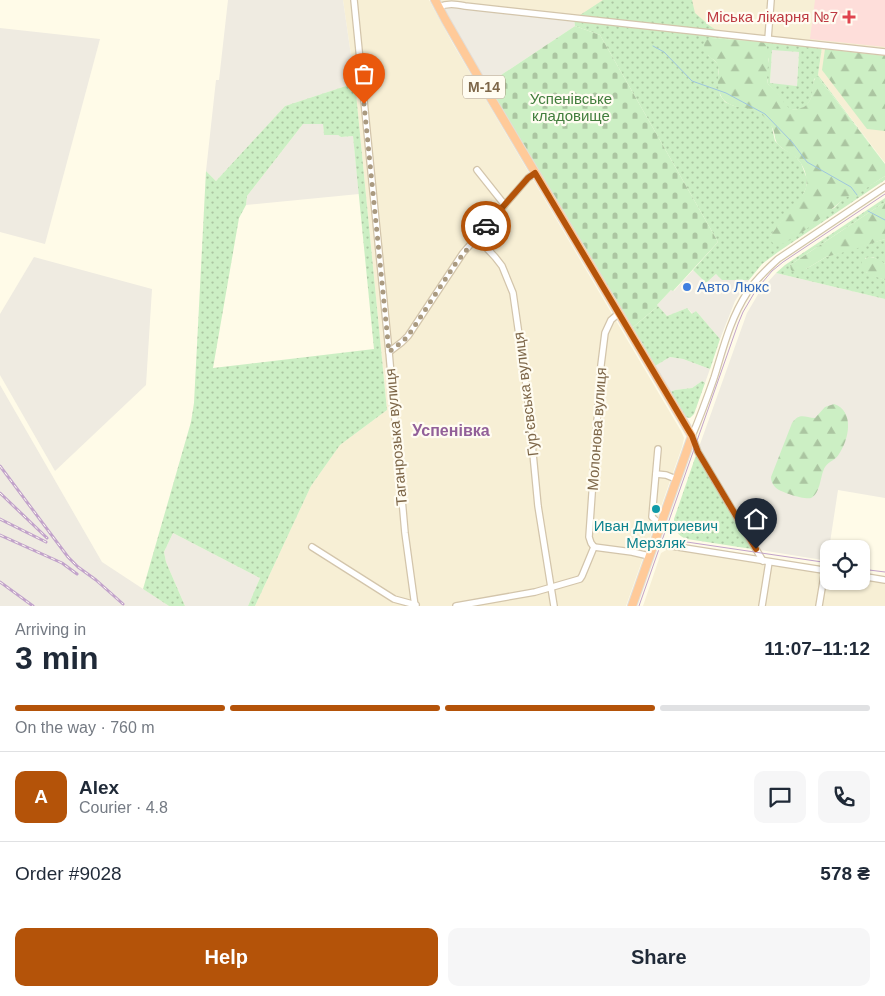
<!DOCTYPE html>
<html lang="en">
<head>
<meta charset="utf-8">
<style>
  :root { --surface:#fff; --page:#f6f6f7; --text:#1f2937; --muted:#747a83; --line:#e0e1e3; --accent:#b45309 }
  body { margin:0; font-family:Helvetica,sans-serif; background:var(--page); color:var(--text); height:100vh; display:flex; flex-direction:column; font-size:19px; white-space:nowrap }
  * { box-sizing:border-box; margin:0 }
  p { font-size:16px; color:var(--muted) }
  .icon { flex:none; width:28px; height:28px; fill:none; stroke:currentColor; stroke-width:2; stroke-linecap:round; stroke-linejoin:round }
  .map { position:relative; height:606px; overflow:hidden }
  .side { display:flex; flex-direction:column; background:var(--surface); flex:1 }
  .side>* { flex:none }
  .fabs { position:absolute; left:820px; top:540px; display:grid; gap:10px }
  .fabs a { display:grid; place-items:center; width:50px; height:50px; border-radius:10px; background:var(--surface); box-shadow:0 1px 4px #0004; font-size:25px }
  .pin { position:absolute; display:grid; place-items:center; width:42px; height:42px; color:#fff; margin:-51px -21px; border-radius:50% 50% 50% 0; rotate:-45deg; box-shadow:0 0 5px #0007 }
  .pin .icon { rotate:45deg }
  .courier { position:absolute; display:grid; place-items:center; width:50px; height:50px; margin:-25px; border:4px solid #b45309; border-radius:50%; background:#fff; color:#222; box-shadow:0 1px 6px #0007 }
  .head em { font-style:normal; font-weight:700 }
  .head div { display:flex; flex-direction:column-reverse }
  .head { display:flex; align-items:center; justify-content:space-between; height:85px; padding:0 15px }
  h1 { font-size:32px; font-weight:700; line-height:38px }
  .bar { display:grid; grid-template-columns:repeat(4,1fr); gap:8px 5px; align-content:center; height:60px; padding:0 15px }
  .bar i { height:6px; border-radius:4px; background:var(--line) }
  .bar .current { background:var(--accent) }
  .bar p { grid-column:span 4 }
  .line { display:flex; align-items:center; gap:12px; padding:0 15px; border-top:1px solid var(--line) }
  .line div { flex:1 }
  .round { display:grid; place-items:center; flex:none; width:52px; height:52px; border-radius:10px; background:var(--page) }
  .action { display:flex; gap:10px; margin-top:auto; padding:10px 15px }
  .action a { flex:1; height:58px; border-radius:10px; background:var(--accent); color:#fff; font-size:20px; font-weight:700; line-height:58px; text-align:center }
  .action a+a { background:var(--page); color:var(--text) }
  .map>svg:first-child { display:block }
  .residential { fill:#f7efd5 }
  .industrial { fill:#efebe1 }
  .medical { fill:#fededa }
  .grass { fill:url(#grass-dots); fill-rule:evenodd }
  .forest { fill:url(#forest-firs) }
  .cemetery { fill:url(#cemetery-stones) }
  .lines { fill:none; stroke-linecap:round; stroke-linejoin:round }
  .stream { stroke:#9ec6de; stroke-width:1 }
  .minor-casing { stroke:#d3c5ab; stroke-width:8 }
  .highway-casing { stroke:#e2ddd7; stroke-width:10 }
  .minor { stroke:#fff; stroke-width:5.5 }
  .highway { stroke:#ffca99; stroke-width:8 }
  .tram { stroke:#c2a3cb; stroke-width:1 }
  .rail-casing { stroke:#c2a3cb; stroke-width:3 }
  .rail { stroke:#fffcf1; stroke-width:1; stroke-dasharray:4; stroke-linecap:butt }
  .done { stroke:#aa9a80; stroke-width:5; stroke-dasharray:0 9 }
  .route { stroke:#b45309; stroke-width:6 }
  .health-dot { fill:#e0444e; stroke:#fffcf1; stroke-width:2 }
  .shop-dot { fill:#3f7fe0; stroke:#fffcf1; stroke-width:2 }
  .culture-dot { fill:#0f9aa8; stroke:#fffcf1; stroke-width:2 }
  .labels { text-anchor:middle; stroke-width:4.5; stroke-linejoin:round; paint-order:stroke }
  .shield { fill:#fffcf1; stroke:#a4937b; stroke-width:1 }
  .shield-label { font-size:14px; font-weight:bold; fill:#7d6648 }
  .health-label { font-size:15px; fill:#be3a42; stroke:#fffcf1; text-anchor:end }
  .park-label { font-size:15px; fill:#417d3c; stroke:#fffcf1 }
  .shop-label { font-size:15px; fill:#366cbe; stroke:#fffcf1; text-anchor:start }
  .street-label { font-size:15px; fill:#7d6648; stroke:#fffcf1 }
  .culture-label { font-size:15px; fill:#0d838f; stroke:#fffcf1 }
  .neighbourhood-label { font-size:16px; font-weight:bold; fill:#926099; stroke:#fffcf1 }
</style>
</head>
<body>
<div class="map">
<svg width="885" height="606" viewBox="0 0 885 606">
  <defs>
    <pattern id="grass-dots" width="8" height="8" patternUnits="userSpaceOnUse" patternTransform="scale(1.25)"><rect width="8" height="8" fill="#ccefc4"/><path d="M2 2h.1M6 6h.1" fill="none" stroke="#abc5a1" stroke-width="1.8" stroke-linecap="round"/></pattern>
    <pattern id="forest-firs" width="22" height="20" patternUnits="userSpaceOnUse" patternTransform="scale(1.25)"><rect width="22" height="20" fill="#ccefc4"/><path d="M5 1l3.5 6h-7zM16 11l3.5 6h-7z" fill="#abc5a1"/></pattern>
    <pattern id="cemetery-stones" width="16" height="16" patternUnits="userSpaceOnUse" patternTransform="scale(1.25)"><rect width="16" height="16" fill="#ccefc4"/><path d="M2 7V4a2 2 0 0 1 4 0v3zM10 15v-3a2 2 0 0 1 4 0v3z" fill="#abc5a1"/></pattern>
  </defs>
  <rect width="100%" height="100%" fill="#fffbe8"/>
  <g class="residential">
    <path d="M343,0H429L453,44L681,431L684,438L682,447L626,606H255L311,486L340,445L387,410L355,83Z"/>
    <path d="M437,0H885V163L818,75L822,47L439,4Z"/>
    <path d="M670,548L829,573V581H861V578L885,582V606H643L661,553Z"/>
  </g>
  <g class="industrial">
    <path d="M228,0H343L355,83L285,106L216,181L206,171L216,80H219Z"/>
    <path d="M439,4L574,19L575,26L486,85Z"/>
    <path d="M0,28L100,39L45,244L0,232Z"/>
    <path d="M772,49L799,52L797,86L770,84Z"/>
    <path d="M303,124H323L324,135H338L341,137L353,136L359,194L246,205L247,196Z"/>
    <path d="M34,257L152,289L146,385L55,471L0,375V314Z"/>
    <path d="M693,270L706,283L716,274L723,280H749L735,301L720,339L696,311L693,314L687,308L667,316L657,305L672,289L674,291Z"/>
    <path d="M776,273L885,299V498L838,490L829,549L828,558H829V561L760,550L699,447L747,313L760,291Z"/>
    <path d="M670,357L683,359L710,369L705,383L702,381L692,388L675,390L670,392L655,366Z"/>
    <path d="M0,385L102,562L169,606H0Z"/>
    <path d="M173,533L260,578L248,606H185L166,562L164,552Z"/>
  </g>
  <path class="medical" d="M815,0H885V47L810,39Z"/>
  <g class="grass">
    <path d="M603,0H692L695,13L710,26L722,34L822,47L818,75L885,164L818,77L814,79C813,90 813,105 800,109C796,110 792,110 788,108C782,104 781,97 776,92C774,89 770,87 768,84L766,71L769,59L763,42L711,38L708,55L716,62L719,66L718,78L720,95L725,102L734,106L746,107L757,111L764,116L771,123L775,141L782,148L794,155L801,163L807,179L806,188L802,197L770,236L834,208L845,197L866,188L885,176V180L778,252L762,264L749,280H722L716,274L706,283L693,270L718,242L600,35L575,26L574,19ZM772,50L799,52L797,86L770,83Z"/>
    <path d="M355,83L387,410L340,445L311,486L255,606H248L260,578L173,533L164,552L166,562L185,606H169L143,589L191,422L194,403L206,171L216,181L285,106ZM303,124H323L324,135H338L341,137L353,136L374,349L213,368L239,218L246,205L247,196Z"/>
    <path d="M885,198V202L790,265V267L806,269L826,257L885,239V264L873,257L865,258L866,272L885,280V299L776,273L785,265Z"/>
    <path d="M658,306L667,316L687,308L692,314L696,311L720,339L710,369L683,359L670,357L655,366L632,328Z"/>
    <path d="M702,381L705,383L694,414L690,418L685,417L670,392L675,390L692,388Z"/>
    <path d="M696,455L752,549L687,539C677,536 674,529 674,519Z"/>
  </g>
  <g class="forest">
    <path d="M711,38L763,42C775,54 764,69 768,84C771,87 774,89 777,92C784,101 787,114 801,108C805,107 808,104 810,100C814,93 811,83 816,77H818L885,164V176C877,181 870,186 862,191C856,194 849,195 844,199C832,208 789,247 776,245C772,244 771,240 770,236C777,227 784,218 791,209C796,203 804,196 806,187C808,179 805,169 800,162C794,153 783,151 777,143C775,140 775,136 774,132C771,124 766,117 758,112C748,106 735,109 726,102C719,97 717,85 718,77C718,74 720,70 718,66C717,62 714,60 711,58C704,52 700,41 711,38Z"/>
    <path d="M825,49L885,56V131L867,129L822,70Z"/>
    <path d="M885,202V239L852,250L826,257L806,269L799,272H794L791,270L790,265Z"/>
    <path d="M869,257C875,257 880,260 885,264V280C875,276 860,274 862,260Z"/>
    <path d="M834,404C855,411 849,440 839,454C836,460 829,461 825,467C820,475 821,493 811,498C805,500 779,492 775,487C772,484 771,480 771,477L792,423C800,412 805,418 815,418L825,407Z"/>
  </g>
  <path class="cemetery" d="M575,26L600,35L718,242L673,291L671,290L657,305L658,306L632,328L486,85Z"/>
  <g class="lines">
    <g class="stream">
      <path d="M653,46L664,52L692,81L726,93L765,114L792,142L807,162L851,187L857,195"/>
      <path d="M868,211L885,220"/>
    </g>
    <defs>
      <g id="minor">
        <path d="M354,0L389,352L405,533L415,606"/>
        <path d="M438,7C448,3 455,4 465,6L885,52"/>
        <path d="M768,39L771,0"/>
        <path d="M477,170L504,204"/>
        <path d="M477,238L495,257L502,266L513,293L527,391L538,506L554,606"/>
        <path d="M389,352L402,342L408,336L463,253L528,178L535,173"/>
        <path d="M658,449L652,517L660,524"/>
        <path d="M656,474L666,475L676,479"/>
        <path d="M653,543L829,571"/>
        <path d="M312,547L394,599L416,605"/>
        <path d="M594,547L591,543L589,537L601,365L605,333L611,320L618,314"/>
        <path d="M594,547L632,552L649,556"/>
        <path d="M763,561L698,452L692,436C700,417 707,398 714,378C723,349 730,319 747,293C755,280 767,269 778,259L885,187"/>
        <path d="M861,576L885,580"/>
        <path d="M456,606L535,592L580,579L582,576L594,547"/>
        <path d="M762,606L769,562"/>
        <path d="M819,606L825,570"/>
      </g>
      <path id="highway" d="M435,0L445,19L483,85L692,436L632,606"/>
    </defs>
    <use href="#minor" class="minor-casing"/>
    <use href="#highway" class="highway-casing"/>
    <use href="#minor" class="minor"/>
    <use href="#highway" class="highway"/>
    <g class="tram">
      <path d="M659,550C665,542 671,540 680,541L829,563"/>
      <path d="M861,569L885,572"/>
      <path d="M639,606L738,324L743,312L756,290L772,271L783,262L885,194"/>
    </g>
    <defs>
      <g id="rail">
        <path d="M0,466L68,557L78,567L96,580L123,604"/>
        <path d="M0,493L47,538"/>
        <path d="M0,519L46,542"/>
        <path d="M0,535L62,563L77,574"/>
        <path d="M0,582L33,606"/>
      </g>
    </defs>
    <use href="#rail" class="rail-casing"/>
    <use href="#rail" class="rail"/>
  </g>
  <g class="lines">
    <path class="done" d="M364,104L389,352L402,342L408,336L456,263L486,226"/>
    <path class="route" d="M486,226L528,178L535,173L692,436L698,452L756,549"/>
  </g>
  <path class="health-dot" d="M846.5 9.5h5v5h5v5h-5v5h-5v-5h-5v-5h5z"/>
  <circle class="shop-dot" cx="687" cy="287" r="5"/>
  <circle class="culture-dot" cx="656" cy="509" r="5"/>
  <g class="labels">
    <rect class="shield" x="463" y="75.5" width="42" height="23" rx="4"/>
    <g class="shield-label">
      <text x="484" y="92">М-14</text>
    </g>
    <g class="health-label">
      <text x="838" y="22">Міська лікарня №7</text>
    </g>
    <g class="park-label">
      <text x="571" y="104">Успенівське<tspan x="571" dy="17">кладовище</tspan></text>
    </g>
    <g class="shop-label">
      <text x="697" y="292">Авто Люкс</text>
    </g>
    <g class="street-label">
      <text transform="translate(526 394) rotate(-97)" y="5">Гур’євська вулиця</text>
      <text transform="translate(597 429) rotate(-86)" y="5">Молонова вулиця</text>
      <text transform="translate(396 437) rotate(-95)" y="5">Таганрозька вулиця</text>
    </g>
    <g class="culture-label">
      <text x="656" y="531">Иван Дмитриевич<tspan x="656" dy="17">Мерзляк</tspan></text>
    </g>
    <g class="neighbourhood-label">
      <text x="451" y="436">Успенівка</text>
    </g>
  </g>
</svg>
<div class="fabs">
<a><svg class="icon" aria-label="locate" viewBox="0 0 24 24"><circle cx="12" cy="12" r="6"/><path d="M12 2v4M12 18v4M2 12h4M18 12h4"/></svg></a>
</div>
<div class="pin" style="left:364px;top:104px;background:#ea580c"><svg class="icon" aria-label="bag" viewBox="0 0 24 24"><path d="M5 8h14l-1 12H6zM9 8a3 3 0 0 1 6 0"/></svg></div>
<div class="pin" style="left:756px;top:549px;background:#1f2937"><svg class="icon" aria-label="home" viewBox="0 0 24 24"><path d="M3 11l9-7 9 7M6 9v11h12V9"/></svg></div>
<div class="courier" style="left:486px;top:226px"><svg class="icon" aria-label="car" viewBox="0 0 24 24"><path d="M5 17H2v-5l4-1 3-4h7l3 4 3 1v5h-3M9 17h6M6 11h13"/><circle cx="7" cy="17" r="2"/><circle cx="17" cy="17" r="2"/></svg></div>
</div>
<section class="side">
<div class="head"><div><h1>3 min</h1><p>Arriving in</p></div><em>11:07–11:12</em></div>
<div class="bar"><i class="current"></i><i class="current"></i><i class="current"></i><i></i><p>On the way · 760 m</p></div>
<div class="line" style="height:90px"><b class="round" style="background:var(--accent);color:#fff">A</b><div><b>Alex</b><p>Courier · 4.8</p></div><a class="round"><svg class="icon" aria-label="chat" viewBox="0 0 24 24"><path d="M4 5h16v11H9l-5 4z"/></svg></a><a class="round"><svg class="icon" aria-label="phone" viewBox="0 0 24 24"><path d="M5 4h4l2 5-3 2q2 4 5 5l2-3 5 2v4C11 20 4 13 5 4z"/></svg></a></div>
<div class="line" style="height:65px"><div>Order #9028</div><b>578 ₴</b></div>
<div class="action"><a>Help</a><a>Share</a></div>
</section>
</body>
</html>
